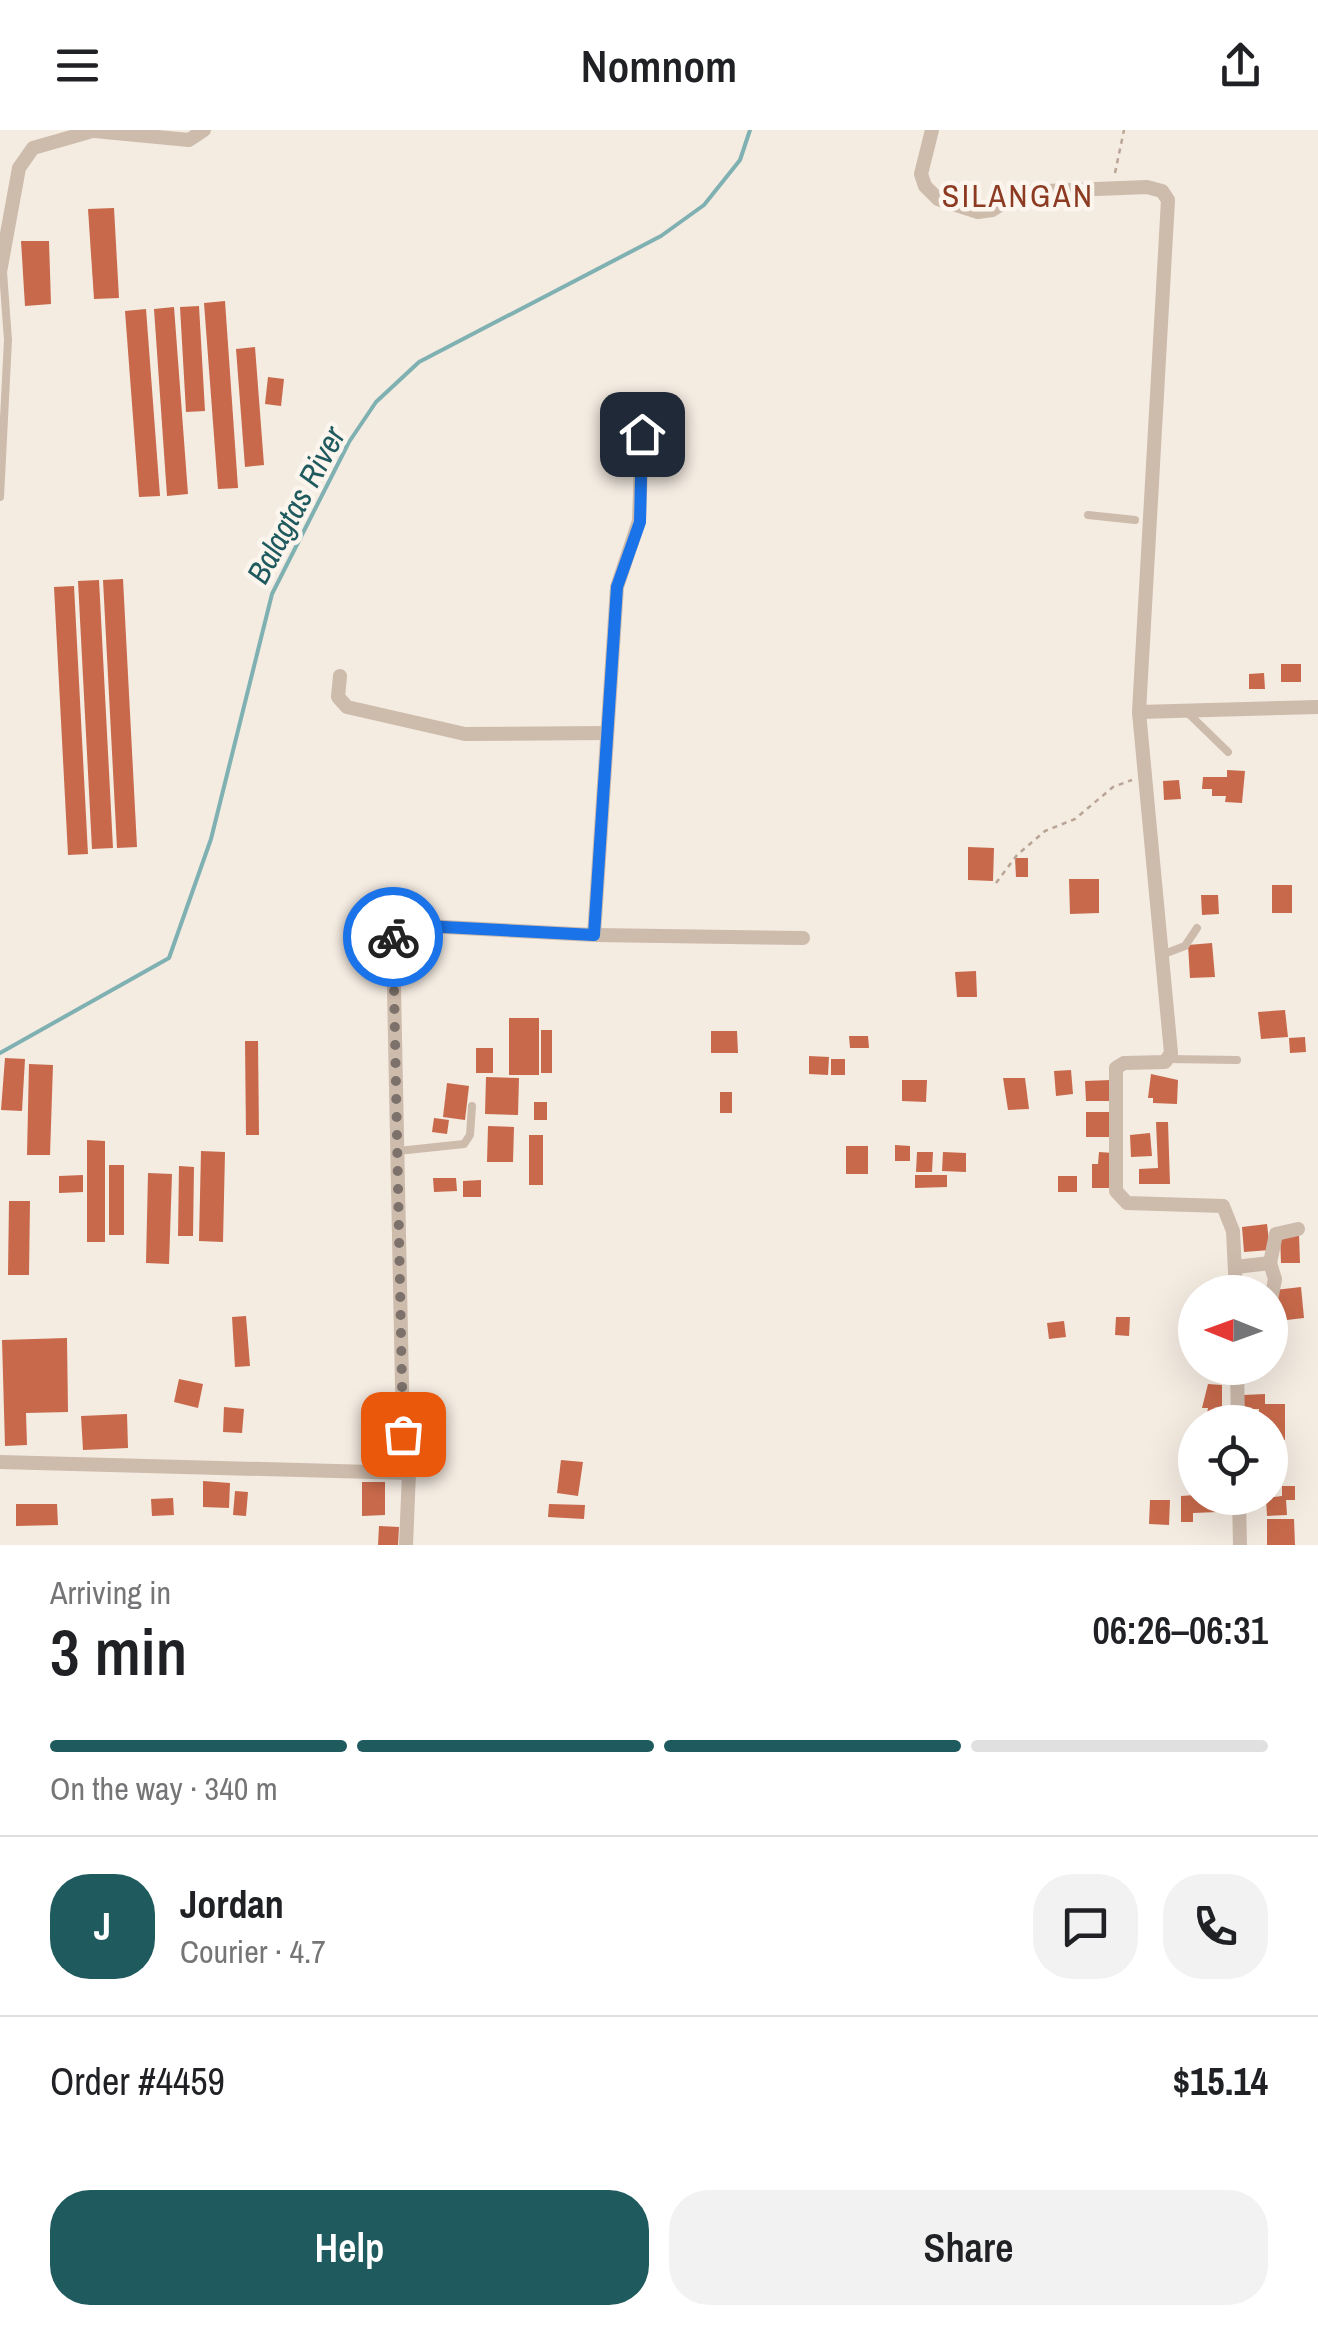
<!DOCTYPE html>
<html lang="en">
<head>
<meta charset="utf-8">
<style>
  :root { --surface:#fff; --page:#f2f2f2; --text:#202124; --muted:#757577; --line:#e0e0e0; --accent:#1f5a5e }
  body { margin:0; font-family:"Archivo Narrow",sans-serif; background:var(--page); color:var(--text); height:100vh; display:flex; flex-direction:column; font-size:38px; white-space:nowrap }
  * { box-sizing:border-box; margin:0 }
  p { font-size:32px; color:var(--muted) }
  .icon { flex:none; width:55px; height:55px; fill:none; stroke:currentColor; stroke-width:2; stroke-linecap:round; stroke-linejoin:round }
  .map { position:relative; height:1415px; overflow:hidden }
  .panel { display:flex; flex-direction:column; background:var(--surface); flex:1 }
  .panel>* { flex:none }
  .needle { width:65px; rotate:271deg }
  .buttons { position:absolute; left:1178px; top:1145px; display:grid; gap:20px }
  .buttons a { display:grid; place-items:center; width:110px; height:110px; border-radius:50%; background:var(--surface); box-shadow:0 10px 40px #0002; font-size:50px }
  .pin { position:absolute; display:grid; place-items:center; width:85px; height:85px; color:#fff; margin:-42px; border-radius:20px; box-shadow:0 5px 15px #0006 }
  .courier { position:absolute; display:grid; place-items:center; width:100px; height:100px; margin:-50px; border:8px solid #1a73e8; border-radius:50%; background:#fff; color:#222; box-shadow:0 2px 12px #0007 }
  .summary em { font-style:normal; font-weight:600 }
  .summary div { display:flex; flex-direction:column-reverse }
  .summary { display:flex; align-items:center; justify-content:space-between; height:170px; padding:0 50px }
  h1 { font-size:65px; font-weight:600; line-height:75px }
  .bar { display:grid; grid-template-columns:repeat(4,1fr); gap:15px 10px; align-content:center; height:120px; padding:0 50px }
  .bar i { height:12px; border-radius:8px; background:var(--line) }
  .bar .on { background:var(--accent) }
  .bar p { grid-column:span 4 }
  .line { display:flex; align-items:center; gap:25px; padding:0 50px; border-top:2px solid var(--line) }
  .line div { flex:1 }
  .round { display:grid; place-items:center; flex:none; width:105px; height:105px; border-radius:40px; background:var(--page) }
  .action { display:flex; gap:20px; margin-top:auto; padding:20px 50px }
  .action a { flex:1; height:115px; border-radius:40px; background:var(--accent); color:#fff; font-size:40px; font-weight:600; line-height:115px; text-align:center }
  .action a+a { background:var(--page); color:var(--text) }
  header { display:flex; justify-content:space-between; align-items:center; height:130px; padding:0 50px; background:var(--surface); font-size:45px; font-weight:600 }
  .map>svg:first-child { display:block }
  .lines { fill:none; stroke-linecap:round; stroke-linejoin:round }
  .stream { stroke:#7fb0b2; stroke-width:4 }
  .building { fill:#c8694b }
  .path { stroke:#b9a596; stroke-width:2.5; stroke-dasharray:5 5; stroke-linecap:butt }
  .service { stroke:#cdbbac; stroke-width:8 }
  .minor { stroke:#cdbbac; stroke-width:14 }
  .done { stroke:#7c716b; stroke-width:10; stroke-dasharray:0 18 }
  .route { stroke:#1a73e8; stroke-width:12 }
  .labels { text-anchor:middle; stroke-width:9; stroke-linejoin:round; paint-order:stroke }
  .neighbourhood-label { font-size:32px; letter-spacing:2.5px; fill:#8c3b22; stroke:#fbf5ee }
  .water-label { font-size:32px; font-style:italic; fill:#1f5a5e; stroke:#fbf5ee }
</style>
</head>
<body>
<header><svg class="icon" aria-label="menu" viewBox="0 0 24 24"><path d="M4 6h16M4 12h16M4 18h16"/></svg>Nomnom<svg class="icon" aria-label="share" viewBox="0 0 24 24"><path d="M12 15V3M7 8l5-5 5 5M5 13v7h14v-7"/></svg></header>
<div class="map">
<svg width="1318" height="1415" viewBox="0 0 1318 1415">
  <rect width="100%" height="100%" fill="#f4ebe1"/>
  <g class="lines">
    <path class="stream" d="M0,923L169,828L211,709L272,464L349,312L376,272L419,232L661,106L704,75L740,30L750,0"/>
  </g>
  <g class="building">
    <path d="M114,78L119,168L94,169L88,79Z"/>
    <path d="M21,111H49L51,174L25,176Z"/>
    <path d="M225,171L238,358L218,359L204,173Z"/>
    <path d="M199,176L205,281L186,282L180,177Z"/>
    <path d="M174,177L188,364L167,366L154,179Z"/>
    <path d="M146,179L160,366L139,367L125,181Z"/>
    <path d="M255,217L264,335L245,337L236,219Z"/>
    <path d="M268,247L284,249L281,276L265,274Z"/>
    <path d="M123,449L137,717L117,718L103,450Z"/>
    <path d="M99,450L113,718L92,719L78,451Z"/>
    <path d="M74,456L88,724L68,725L54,457Z"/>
    <rect x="1281" y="534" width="20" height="18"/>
    <path d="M1264,543L1265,559H1249V544Z"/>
    <path d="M1227,640L1245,641L1242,673L1225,672L1226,666H1212V659H1202L1203,647H1227Z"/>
    <path d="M1179,650L1181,669L1164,670L1163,651Z"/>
    <path d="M968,717L994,718L993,751L968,750Z"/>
    <path d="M1015,728H1028V747H1016Z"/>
    <path d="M1069,749H1099V783L1070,784Z"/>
    <rect x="1272" y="755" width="20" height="28"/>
    <path d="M1201,765H1218L1219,784L1202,785Z"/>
    <path d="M1212,813L1215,847L1190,848L1188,815Z"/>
    <path d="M976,841L977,867H957L955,842Z"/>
    <path d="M1285,880L1288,907L1261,909L1258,882Z"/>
    <rect x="509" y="888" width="30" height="57"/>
    <rect x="541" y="900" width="11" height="43"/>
    <path d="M711,901H737L738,923H711Z"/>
    <path d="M849,906H868L869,918H850Z"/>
    <path d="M1305,907L1306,922L1290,923L1289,908Z"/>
    <path d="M245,911H258L259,1005H246Z"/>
    <rect x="476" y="918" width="17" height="25"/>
    <path d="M809,926L829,927L828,945L809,944Z"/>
    <path d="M5,928L25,929L22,981L1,980Z"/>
    <rect x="831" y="929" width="14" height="16"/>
    <path d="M29,934L53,935L50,1025H27Z"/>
    <path d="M1071,940L1073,964L1056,966L1054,941Z"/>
    <path d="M1151,944L1178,950L1177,974L1153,973V968H1148Z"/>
    <path d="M486,947L519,948L518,985L485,984Z"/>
    <path d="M1003,948H1025L1029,979L1008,980Z"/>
    <path d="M902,950H927L926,972L902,971Z"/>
    <path d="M1111,950V971H1086L1085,951Z"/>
    <path d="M447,953L469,956L465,990L443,987Z"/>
    <rect x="720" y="962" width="12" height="21"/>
    <rect x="534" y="972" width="13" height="18"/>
    <rect x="1086" y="982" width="24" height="25"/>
    <path d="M434,988L449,990L447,1004L432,1002Z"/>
    <path d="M1156,992H1168L1170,1054H1139V1039L1158,1038Z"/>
    <path d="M488,996L514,997L513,1032H487Z"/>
    <path d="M1150,1003L1152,1026L1131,1027L1130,1005Z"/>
    <rect x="529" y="1005" width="14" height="50"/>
    <path d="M87,1010L105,1011V1112H87Z"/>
    <path d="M895,1015L910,1016V1031H895Z"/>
    <rect x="846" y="1016" width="22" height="28"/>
    <path d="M201,1021L225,1022L223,1112L199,1111Z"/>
    <path d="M917,1022H933L932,1042H916Z"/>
    <path d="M943,1022L966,1023V1042L942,1041Z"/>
    <path d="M1099,1022L1113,1023L1111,1058H1092V1034H1098Z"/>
    <rect x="109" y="1035" width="15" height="70"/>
    <path d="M179,1036L194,1037L193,1106H178Z"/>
    <path d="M148,1043L172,1044L169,1134L146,1133Z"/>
    <path d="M83,1045V1062L59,1063V1046Z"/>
    <path d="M915,1045H947V1057L915,1058Z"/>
    <rect x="1058" y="1046" width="19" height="16"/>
    <path d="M433,1048H456L457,1061L434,1062Z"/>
    <path d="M481,1050V1067H463V1051Z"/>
    <path d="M9,1071H30L29,1145H8Z"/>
    <path d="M1267,1094L1270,1120L1244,1122L1242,1097Z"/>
    <path d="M1280,1104H1299L1300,1133H1281Z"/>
    <path d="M1301,1157L1304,1188L1278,1191L1275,1160Z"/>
    <path d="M246,1186L250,1236L235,1237L232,1187Z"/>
    <path d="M1116,1187H1130L1129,1206L1115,1205Z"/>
    <path d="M1064,1191L1066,1207L1049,1209L1047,1193Z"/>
    <path d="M67,1208L68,1282L26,1283L27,1315L5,1316L2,1210Z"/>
    <path d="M179,1249L203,1254L198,1278L174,1272Z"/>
    <path d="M1208,1254L1222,1255V1284L1207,1283L1208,1278H1202Z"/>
    <path d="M1265,1264V1274H1285V1310H1270V1292H1259V1279H1243V1265Z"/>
    <path d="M224,1277L244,1279L242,1303L223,1302Z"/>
    <path d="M127,1284L128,1318L83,1320L81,1286Z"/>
    <path d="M561,1330L583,1332L578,1366L557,1363Z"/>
    <path d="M203,1351L230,1353L229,1378L203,1377Z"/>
    <path d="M362,1352H385V1385L362,1386Z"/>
    <path d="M1282,1356H1295V1370H1286L1287,1385L1267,1386L1266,1368L1282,1366Z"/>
    <path d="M235,1361L248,1362L246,1386L233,1385Z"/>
    <path d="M1195,1365L1217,1368L1218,1382L1193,1383V1392H1181V1366Z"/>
    <path d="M173,1368L174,1385L152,1386L151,1369Z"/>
    <path d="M1150,1370H1170L1169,1395L1149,1394Z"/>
    <path d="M16,1374H57L58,1395L16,1396Z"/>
    <path d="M549,1374L585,1375L584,1389L548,1387Z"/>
    <path d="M1267,1389H1294L1295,1415H1267Z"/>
    <path d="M379,1396L399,1397L398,1415H378Z"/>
  </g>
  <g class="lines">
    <g class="path">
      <path d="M1115,43L1124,0"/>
      <path d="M996,753L1017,725L1045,701L1075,689L1113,657L1132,650"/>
    </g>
    <g class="service">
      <path d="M0,367L8,210L3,142"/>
      <path d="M1088,385L1135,390"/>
      <path d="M1188,583L1228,622"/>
      <path d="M1164,824L1185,816L1197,798"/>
      <path d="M1169,929L1237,930"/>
      <path d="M398,1021L464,1014L470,1005L472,976"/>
    </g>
    <g class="minor">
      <path d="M84,0L189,10L204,0"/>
      <path d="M932,0L921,44L925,56L938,69L978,82L992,80L1021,62L1147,57L1162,61L1168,70L1139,582L1171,923L1165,932L1124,933L1116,938V1061L1127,1073L1223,1076L1233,1101L1236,1162"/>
      <path d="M0,142L19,38L33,18L89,2"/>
      <path d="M340,546L338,567L347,577L465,604L607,603"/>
      <path d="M1139,582L1318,577"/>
      <path d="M594,805L803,808"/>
      <path d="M1270,1133L1276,1104L1298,1099"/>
      <path d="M1236,1137L1270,1133L1275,1149L1270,1176"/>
      <path d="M1270,1200L1276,1205"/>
      <path d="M1237,1238L1238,1292"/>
      <path d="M0,1332L409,1343"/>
      <path d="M1239,1368L1240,1415"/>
      <path d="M406,1415L409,1343L403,1304L393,808L395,801L406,795L594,805L617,457L639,391L642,304"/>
    </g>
  </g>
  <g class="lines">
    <path class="done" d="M393,807L403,1304"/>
    <path class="route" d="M393,807L406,795L594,805L617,457L640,392L642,304"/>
  </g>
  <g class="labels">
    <g class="neighbourhood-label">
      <text x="1018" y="77">SILANGAN</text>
    </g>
    <g class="water-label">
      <text transform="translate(296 375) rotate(-62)" y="11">Balagtas River</text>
    </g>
  </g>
</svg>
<div class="buttons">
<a><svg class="needle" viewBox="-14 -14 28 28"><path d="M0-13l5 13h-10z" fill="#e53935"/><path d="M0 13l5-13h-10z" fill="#757577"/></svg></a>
<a><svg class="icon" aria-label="locate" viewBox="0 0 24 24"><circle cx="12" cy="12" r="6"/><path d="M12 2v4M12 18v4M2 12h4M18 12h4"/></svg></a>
</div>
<div class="pin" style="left:403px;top:1304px;background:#ea580c"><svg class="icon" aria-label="bag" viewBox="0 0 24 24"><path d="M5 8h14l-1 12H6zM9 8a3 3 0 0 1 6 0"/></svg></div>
<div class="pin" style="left:642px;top:304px;background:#1f2937"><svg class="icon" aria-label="home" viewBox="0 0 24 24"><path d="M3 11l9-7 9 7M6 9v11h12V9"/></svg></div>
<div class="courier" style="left:393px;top:807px"><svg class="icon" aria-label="bike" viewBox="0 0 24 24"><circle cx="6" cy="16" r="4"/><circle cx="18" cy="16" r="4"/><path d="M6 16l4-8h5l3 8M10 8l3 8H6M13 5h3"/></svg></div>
</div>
<section class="panel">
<div class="summary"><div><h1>3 min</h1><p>Arriving in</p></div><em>06:26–06:31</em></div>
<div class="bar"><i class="on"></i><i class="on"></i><i class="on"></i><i></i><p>On the way · 340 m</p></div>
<div class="line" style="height:180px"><b class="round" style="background:var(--accent);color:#fff">J</b><div><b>Jordan</b><p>Courier · 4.7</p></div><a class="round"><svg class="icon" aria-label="chat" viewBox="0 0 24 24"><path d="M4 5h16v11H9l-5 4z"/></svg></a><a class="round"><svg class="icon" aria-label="phone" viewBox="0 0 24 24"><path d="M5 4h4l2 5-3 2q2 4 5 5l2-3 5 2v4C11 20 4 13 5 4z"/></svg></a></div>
<div class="line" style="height:130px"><div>Order #4459</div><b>$15.14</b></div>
<div class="action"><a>Help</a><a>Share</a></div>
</section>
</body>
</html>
